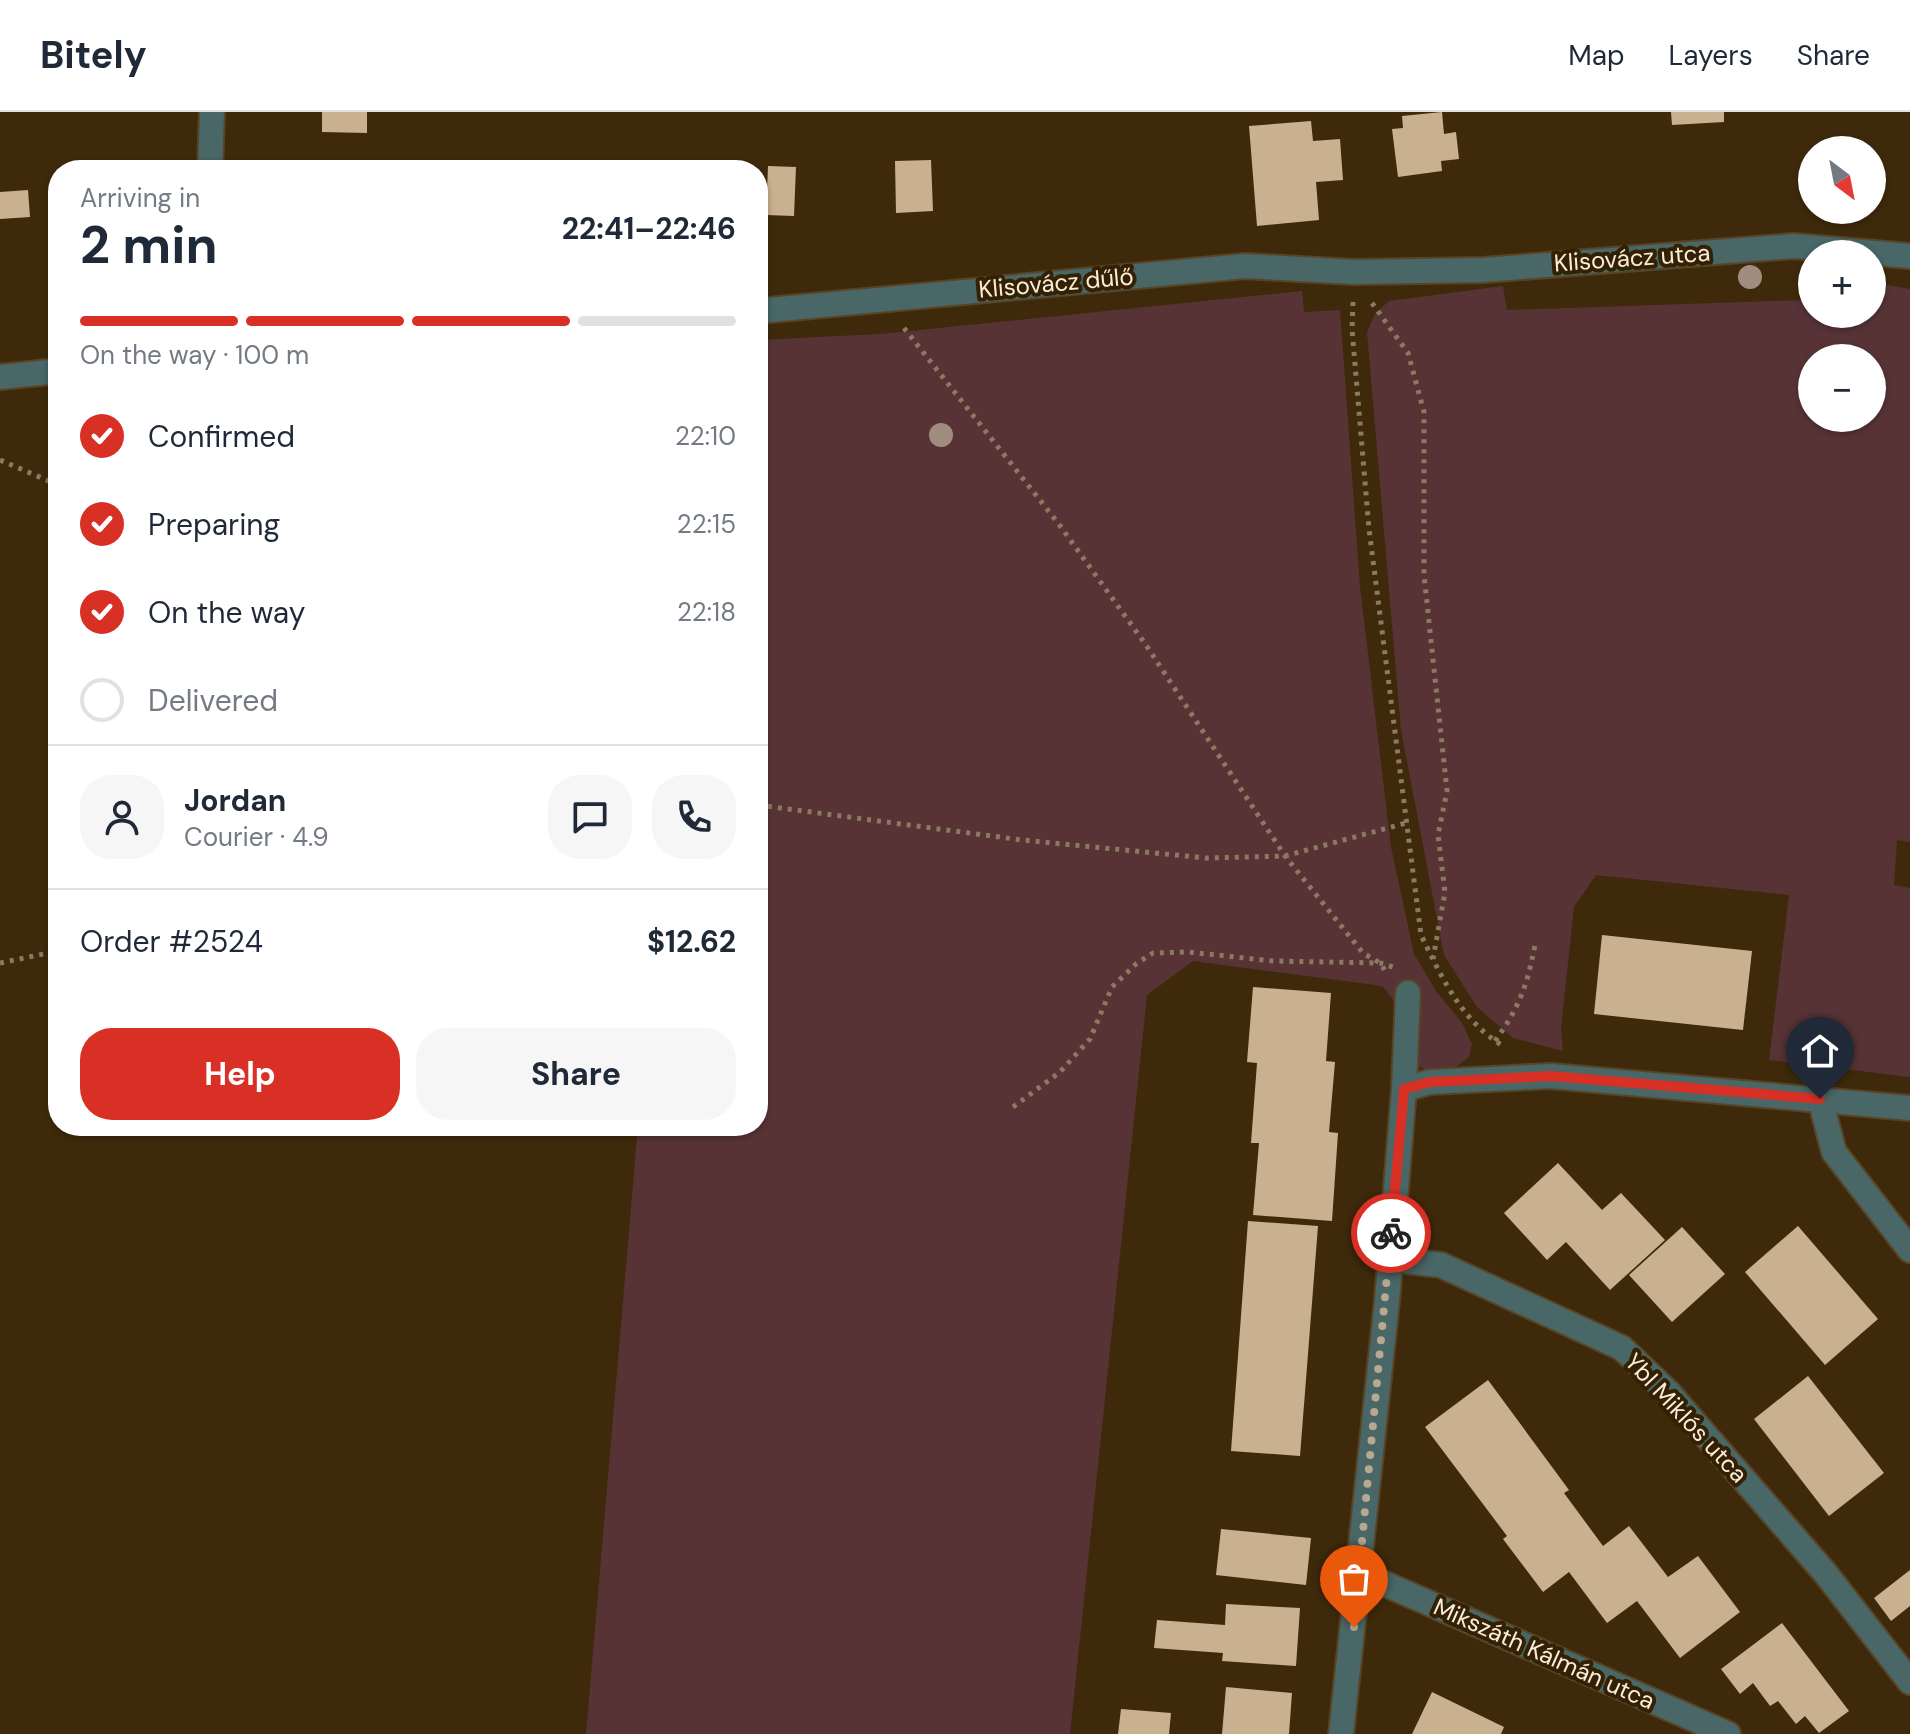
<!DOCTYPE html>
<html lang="en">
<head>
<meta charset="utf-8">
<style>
  :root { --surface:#fff; --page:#f6f6f7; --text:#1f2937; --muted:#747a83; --line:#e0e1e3; --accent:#d93025 }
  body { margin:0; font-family:"DM Sans",sans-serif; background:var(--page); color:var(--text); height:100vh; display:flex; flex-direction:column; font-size:30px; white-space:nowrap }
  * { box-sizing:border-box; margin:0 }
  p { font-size:26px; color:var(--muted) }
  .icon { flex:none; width:44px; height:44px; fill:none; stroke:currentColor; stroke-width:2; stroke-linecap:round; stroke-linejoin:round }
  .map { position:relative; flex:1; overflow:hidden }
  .side { position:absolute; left:48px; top:48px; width:720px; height:976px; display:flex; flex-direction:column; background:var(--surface); border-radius:32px; box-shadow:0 2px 6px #0004 }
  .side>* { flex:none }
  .needle { width:52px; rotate:148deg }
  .buttons { position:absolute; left:1798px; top:24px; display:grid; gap:16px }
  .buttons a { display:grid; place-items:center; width:88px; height:88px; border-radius:50%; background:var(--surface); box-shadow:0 2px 6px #0004; font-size:40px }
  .pin { position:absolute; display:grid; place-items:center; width:68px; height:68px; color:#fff; margin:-82px -34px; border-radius:50% 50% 50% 0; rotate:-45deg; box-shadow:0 0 8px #0007 }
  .pin .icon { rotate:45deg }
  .courier { position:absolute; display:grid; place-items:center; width:80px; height:80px; margin:-40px; border:6px solid #d93025; border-radius:50%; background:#fff; color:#222; box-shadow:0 2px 10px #0007 }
  .overview em { font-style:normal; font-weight:700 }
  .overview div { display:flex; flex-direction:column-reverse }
  .overview { display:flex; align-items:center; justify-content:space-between; height:136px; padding:0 32px }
  h1 { font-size:52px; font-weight:700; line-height:60px }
  .bar { display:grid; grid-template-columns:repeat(4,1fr); gap:12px 8px; align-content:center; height:96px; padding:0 32px }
  .bar i { height:10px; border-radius:6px; background:var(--line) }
  .bar .on { background:var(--accent) }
  .bar p { grid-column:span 4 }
  .line { display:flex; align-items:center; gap:20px; padding:0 32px; border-top:2px solid var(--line) }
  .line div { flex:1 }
  .round { display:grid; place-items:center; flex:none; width:84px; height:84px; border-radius:32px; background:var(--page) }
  ol { padding:0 32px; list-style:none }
  li { display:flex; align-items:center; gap:24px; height:88px }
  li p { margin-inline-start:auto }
  li .icon { padding:8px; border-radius:50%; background:var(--accent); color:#fff; stroke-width:4 }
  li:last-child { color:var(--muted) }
  li i { width:44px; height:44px; border:4px solid var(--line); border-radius:50% }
  .cta { display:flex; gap:16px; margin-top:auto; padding:16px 32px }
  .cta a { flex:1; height:92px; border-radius:32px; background:var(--accent); color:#fff; font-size:32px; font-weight:700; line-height:92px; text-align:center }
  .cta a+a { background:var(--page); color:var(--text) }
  header { display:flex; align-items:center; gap:48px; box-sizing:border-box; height:112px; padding:0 40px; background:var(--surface); border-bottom:2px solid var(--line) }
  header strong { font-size:38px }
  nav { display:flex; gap:44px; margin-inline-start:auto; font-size:28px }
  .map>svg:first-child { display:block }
  .green { fill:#573336; fill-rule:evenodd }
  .building { fill:#c9b190 }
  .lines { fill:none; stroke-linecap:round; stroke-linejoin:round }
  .lane-casing { stroke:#584528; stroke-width:28 }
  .street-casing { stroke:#584528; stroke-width:28 }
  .path { stroke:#8b7960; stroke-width:5; stroke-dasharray:4 6; stroke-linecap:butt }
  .lane { stroke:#486766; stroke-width:24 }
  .street { stroke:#486766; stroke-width:24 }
  .tree { fill:#a18d80 }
  .done { stroke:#b8a892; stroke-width:8; stroke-dasharray:0 14.4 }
  .route { stroke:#d93025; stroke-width:10 }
  .labels { text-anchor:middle; stroke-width:8; stroke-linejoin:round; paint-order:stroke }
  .street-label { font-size:24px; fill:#f9ecdb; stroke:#342002 }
</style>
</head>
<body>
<header>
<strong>Bitely</strong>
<nav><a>Map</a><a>Layers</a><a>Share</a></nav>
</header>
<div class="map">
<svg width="1910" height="1622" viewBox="0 0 1910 1622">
  <rect width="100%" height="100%" fill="#3e2a0b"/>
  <g class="green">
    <path d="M1812,162V202H1872V170L1910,177V730L1897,728L1894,773L1910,776V965L1769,948L1789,783L1596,763L1574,795L1561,916L1563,939L1513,926L1477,895L1444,843L1401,618L1367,220L1375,202L1389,189L1503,174L1507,198L1806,188ZM1812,246H1872V306H1812Z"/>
    <path d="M1302,179L1304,200L1340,198L1360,475L1391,735L1414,842L1436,879L1462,911L1472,932L1469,945C1450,961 1437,966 1415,952L1400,896L1383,875L1375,873L1193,849L1147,883L1070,1622H586L638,1014H758V228L880,222Z"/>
  </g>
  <g class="building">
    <path d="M322,0H367V21L322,20Z"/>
    <path d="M1442,0L1444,22L1456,20L1459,47L1441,49L1442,59L1398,65L1392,17L1403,16L1402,4Z"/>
    <path d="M1671,0H1724V10L1672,13Z"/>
    <path d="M1311,9L1313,29L1340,27L1343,68L1316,70L1319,108L1257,114L1249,14Z"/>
    <path d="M931,48L933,99L896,101L895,49Z"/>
    <path d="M768,54L796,55L794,104L766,103Z"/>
    <path d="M28,78L30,105L0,107V80Z"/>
    <path d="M1602,823L1752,839L1743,918L1594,902Z"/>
    <path d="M1253,875L1331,881L1326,949L1335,950L1329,1020L1338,1021L1332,1109L1253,1103L1259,1031H1251L1257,951L1247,950Z"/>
    <path d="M1558,1051L1602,1098L1621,1081L1665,1128L1610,1178L1566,1130L1547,1148L1504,1101Z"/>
    <path d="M1248,1109L1318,1114L1300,1344L1231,1339Z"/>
    <path d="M1798,1114L1878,1207L1825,1253L1745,1160Z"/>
    <path d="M1682,1115L1725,1162L1672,1210L1629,1163Z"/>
    <path d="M1808,1264L1884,1361L1829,1404L1754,1307Z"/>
    <path d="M1488,1268L1569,1378L1564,1381L1603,1434L1629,1414L1668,1465L1698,1444L1740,1500L1680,1546L1637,1489L1607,1511L1569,1460L1543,1480L1503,1427L1507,1424L1425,1315Z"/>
    <path d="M1221,1417L1311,1426L1306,1473L1216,1463Z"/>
    <path d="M1910,1458V1494L1891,1509L1874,1486Z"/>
    <path d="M1226,1492L1300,1496L1296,1554L1222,1549L1223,1541L1154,1536L1157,1508L1225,1513Z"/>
    <path d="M1782,1511L1849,1599L1819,1621L1805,1604L1796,1612L1778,1589L1770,1594L1753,1571L1740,1582L1721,1557Z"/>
    <path d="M1226,1575L1292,1581L1289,1622H1222Z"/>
    <path d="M1432,1580L1504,1615L1501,1622H1412Z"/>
    <path d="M1121,1597L1171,1601L1169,1622H1118Z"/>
  </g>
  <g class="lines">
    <defs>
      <path id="lane" d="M210,58L212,0"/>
      <g id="street">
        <path d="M758,199L1245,154L1354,160L1483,158L1794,134L1910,144"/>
        <path d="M0,265L58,259"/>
        <path d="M1404,977L1430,970L1551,964L1910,996"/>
        <path d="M1820,987L1834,1040L1910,1138"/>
        <path d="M1389,1147L1441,1153L1622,1236L1668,1280L1826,1462L1910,1570"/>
        <path d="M1360,1461L1728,1622"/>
        <path d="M1341,1622L1387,1189L1404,977L1408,881"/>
      </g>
    </defs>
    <use href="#lane" class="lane-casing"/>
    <use href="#street" class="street-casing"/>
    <g class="path">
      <path d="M1353,190L1352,217L1369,417L1421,823C1442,866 1461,908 1503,934"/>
      <path d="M1372,191L1408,241L1424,300V463L1447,679L1438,723L1445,780L1433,847"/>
      <path d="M904,216L1058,411L1146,533L1285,744L1363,841L1380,851L1386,860"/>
      <path d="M0,348L58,373"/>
      <path d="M758,693L1022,728L1206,746L1285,744L1406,711"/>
      <path d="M0,851L58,839"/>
      <path d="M1495,929C1519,896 1527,874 1535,833"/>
      <path d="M1013,995L1060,960L1090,927L1112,875L1136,852L1153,841L1188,840L1273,849L1380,851L1393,855"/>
    </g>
    <use href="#lane" class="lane"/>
    <use href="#street" class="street"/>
  </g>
  <g class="tree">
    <circle cx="1750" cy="165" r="12"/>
    <circle cx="941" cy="323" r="12"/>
  </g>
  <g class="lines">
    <path class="done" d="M1354,1515L1391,1121"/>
    <path class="route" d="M1391,1121L1404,977L1430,970L1551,964L1820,987"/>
  </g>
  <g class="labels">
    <g class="street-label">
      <text transform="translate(1632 146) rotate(-4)" y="8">Klisovácz utca</text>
      <text transform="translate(1056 171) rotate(-5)" y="8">Klisovácz dűlő</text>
      <text transform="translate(1686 1306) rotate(47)" y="8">Ybl Miklós utca</text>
      <text transform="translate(1544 1542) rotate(24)" y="8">Mikszáth Kálmán utca</text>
    </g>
  </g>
</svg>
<div class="buttons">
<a><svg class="needle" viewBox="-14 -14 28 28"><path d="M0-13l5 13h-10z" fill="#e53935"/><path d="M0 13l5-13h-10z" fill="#747a83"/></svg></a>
<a>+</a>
<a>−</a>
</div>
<div class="pin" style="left:1354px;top:1515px;background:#ea580c"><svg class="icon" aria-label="bag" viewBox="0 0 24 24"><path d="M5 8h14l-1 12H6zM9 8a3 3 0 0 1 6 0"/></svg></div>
<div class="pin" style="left:1820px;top:987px;background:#1f2937"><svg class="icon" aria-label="home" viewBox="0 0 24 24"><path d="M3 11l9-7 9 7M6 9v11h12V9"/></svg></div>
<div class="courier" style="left:1391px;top:1121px"><svg class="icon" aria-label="bike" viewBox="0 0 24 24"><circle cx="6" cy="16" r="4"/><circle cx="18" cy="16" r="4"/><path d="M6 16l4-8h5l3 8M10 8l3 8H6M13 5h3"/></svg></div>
<section class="side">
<div class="overview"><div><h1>2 min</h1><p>Arriving in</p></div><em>22:41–22:46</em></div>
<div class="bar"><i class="on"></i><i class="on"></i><i class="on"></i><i></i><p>On the way · 100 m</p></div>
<ol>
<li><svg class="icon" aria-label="check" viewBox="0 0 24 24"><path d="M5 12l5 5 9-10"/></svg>Confirmed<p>22:10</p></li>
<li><svg class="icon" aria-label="check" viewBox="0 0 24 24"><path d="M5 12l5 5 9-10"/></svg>Preparing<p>22:15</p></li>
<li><svg class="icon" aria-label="check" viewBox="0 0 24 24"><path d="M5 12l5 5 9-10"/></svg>On the way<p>22:18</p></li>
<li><i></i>Delivered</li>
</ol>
<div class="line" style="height:144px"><a class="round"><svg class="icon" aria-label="person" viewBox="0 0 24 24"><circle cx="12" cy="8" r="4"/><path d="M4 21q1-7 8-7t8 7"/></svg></a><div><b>Jordan</b><p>Courier · 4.9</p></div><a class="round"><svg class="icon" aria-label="chat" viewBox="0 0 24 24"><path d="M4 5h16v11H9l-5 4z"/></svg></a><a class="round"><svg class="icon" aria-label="phone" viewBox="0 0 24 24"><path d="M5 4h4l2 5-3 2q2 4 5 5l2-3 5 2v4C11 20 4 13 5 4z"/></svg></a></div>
<div class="line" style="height:104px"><div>Order #2524</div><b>$12.62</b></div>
<div class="cta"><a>Help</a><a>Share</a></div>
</section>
</div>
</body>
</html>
